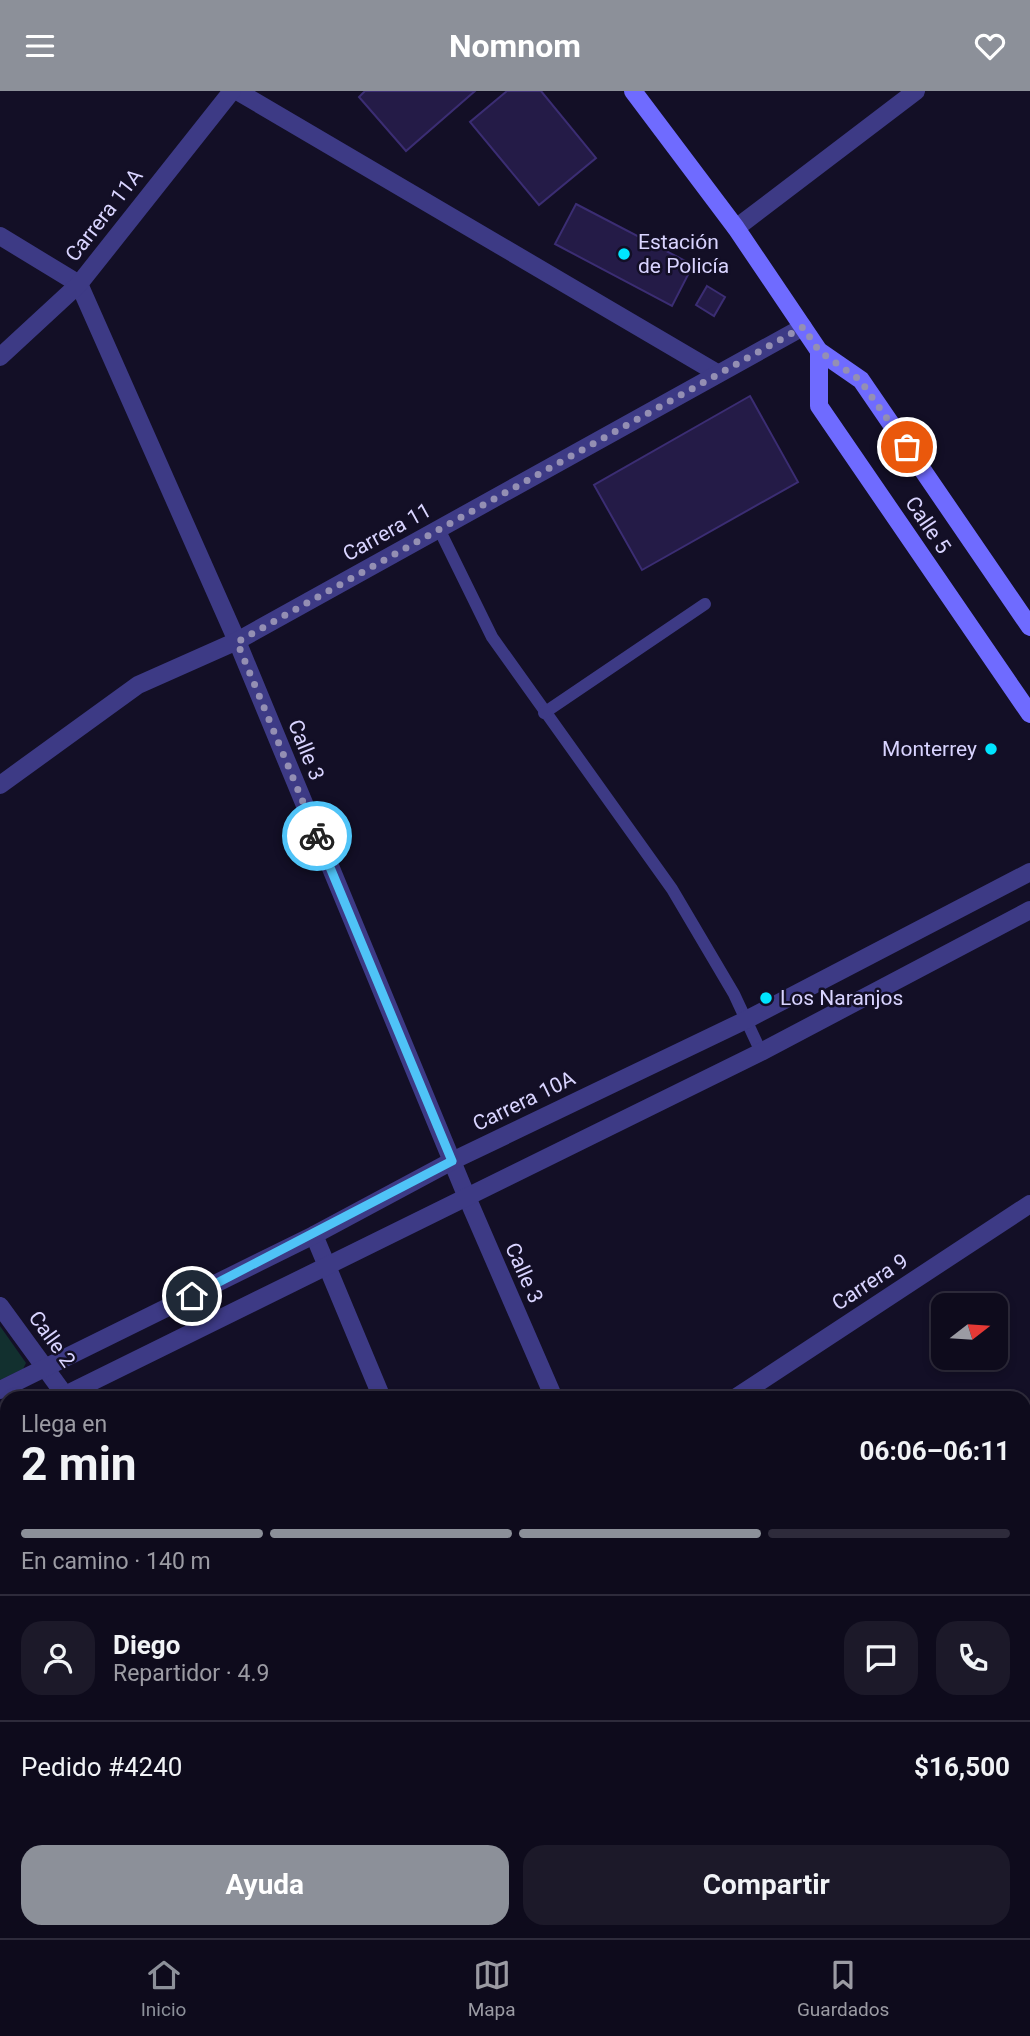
<!DOCTYPE html>
<html lang="es">
<head>
<meta charset="utf-8">
<style>
  :root { --surface:#0e0b1c; --page:#1c1929; --text:#f1f3f6; --muted:#9b9ba3; --line:#2e2b3b; --accent:#8c9099 }
  body { margin:0; font-family:Roboto,sans-serif; background:var(--page); color:var(--text); height:100vh; display:flex; flex-direction:column; font-size:26px; white-space:nowrap }
  * { box-sizing:border-box; margin:0 }
  p { font-size:23px; color:var(--muted) }
  .icon { flex:none; width:38px; height:38px; fill:none; stroke:currentColor; stroke-width:2; stroke-linecap:round; stroke-linejoin:round }
  .map { position:relative; flex:1; overflow:hidden }
  .drawer { position:absolute; left:0px; top:1300px; width:1031px; height:548px; display:flex; flex-direction:column; background:var(--surface); border-radius:21px 21px 0 0; box-shadow:0 4px 10px #0003,0 0 0 2px var(--line) }
  .drawer>* { flex:none }
  .needle { width:46px; rotate:73deg }
  .tools { position:absolute; left:931px; top:1202px; display:grid; gap:14px }
  .tools a { display:grid; place-items:center; width:77px; height:77px; border-radius:14px; background:var(--surface); box-shadow:0 4px 10px #0003,0 0 0 2px var(--line); font-size:35px }
  .pin { position:absolute; display:grid; place-items:center; width:60px; height:60px; color:#fff; margin:-30px; border:4px solid #fff; border-radius:50%; box-shadow:0 2px 7px #0007 }
  .courier { position:absolute; display:grid; place-items:center; width:70px; height:70px; margin:-35px; border:5px solid #4fc3f7; border-radius:50%; background:#fff; color:#222; box-shadow:0 2px 9px #0007 }
  .head em { font-style:normal; font-weight:700 }
  .head div { display:flex; flex-direction:column-reverse }
  .head { display:flex; align-items:center; justify-content:space-between; height:119px; padding:0 21px }
  h1 { font-size:46px; font-weight:700; line-height:52px }
  .bar { display:grid; grid-template-columns:repeat(4,1fr); gap:10px 7px; align-content:center; height:84px; padding:0 21px }
  .bar i { height:9px; border-radius:5px; background:var(--line) }
  .bar .current { background:var(--accent) }
  .bar p { grid-column:span 4 }
  .line { display:flex; align-items:center; gap:18px; padding:0 21px; border-top:2px solid var(--line) }
  .line div { flex:1 }
  .round { display:grid; place-items:center; flex:none; width:74px; height:74px; border-radius:21px; background:var(--page) }
  .button { display:flex; gap:14px; margin-top:auto; padding:14px 21px }
  .button a { flex:1; height:80px; border-radius:21px; background:var(--accent); color:#fff; font-size:28px; font-weight:700; line-height:80px; text-align:center }
  .button a+a { background:var(--page); color:var(--text) }
  header { display:flex; justify-content:space-between; align-items:center; height:91px; padding:0 21px; background:var(--accent); color:#fff; font-size:32px; font-weight:700 }
  .tabs { display:flex; justify-content:space-around; align-items:center; height:98px; border-top:2px solid var(--line); background:var(--surface); font-size:19px; color:var(--muted) }
  .tabs a { display:grid; justify-items:center; gap:4px }
  .tabs .current { color:var(--accent) }
  .map>svg:first-child { display:block }
  .green { fill:#12302f }
  .building { fill:#241b47; stroke:#3b2d73; stroke-width:2 }
  .lines { fill:none; stroke-linecap:round; stroke-linejoin:round }
  .path { stroke:#2fb8b0; stroke-width:4.5; stroke-dasharray:3.5 5; stroke-linecap:butt }
  .lane { stroke:#3d3a85; stroke-width:12 }
  .street { stroke:#3d3a85; stroke-width:18 }
  .secondary { stroke:#6f6bff; stroke-width:18 }
  .done { stroke:#948fb3; stroke-width:7; stroke-dasharray:0 12.6 }
  .route { stroke:#4fc3f7; stroke-width:9 }
  .poi-dot { fill:#00e5ff; stroke:#130f26; stroke-width:2.5 }
  .labels { text-anchor:middle; stroke-width:5; stroke-linejoin:round; paint-order:stroke }
  .street-label { font-size:21px; fill:#d9d4ff; stroke:#130f26 }
  .poi-label { font-size:21px; fill:#d9d4ff; stroke:#130f26; text-anchor:start }
</style>
</head>
<body>
<header><svg class="icon" aria-label="menu" viewBox="0 0 24 24"><path d="M4 6h16M4 12h16M4 18h16"/></svg>Nomnom<svg class="icon" aria-label="heart" viewBox="0 0 24 24"><path d="M12 20l-8-8c-3-5 5-10 8-4 3-6 11-1 8 4z"/></svg></header>
<div class="map">
<svg width="1030" height="1847" viewBox="0 0 1030 1847">
  <rect width="100%" height="100%" fill="#130f26"/>
  <path class="green" d="M0,1235L26,1272L23,1278L0,1289Z"/>
  <g class="building">
    <path d="M365,0H475L406,60L359,6Z"/>
    <path d="M507,0H541L596,67L539,114L470,31Z"/>
    <path d="M576,113L693,174L672,215L555,153Z"/>
    <path d="M707,195L725,206L714,225L696,214Z"/>
    <path d="M750,305L798,391L642,479L594,394Z"/>
  </g>
  <g class="lines">
    <path class="path" d="M0,1816L7,1829"/>
    <g class="lane">
      <path d="M439,438L492,546L672,798L734,903L761,961"/>
      <path d="M544,622L705,513"/>
    </g>
    <g class="street">
      <path d="M237,0L717,282"/>
      <path d="M736,137L916,0"/>
      <path d="M0,145L79,193L237,550L466,1104L554,1307"/>
      <path d="M0,266L79,193L232,0"/>
      <path d="M0,694L138,594L237,550L803,236"/>
      <path d="M314,1144L382,1307"/>
      <path d="M0,1215L67,1307"/>
      <path d="M0,1299L314,1144L452,1070L746,929L1030,781"/>
      <path d="M59,1307L761,961L1030,819"/>
      <path d="M735,1307L1030,1113"/>
      <path d="M0,1337L7,1333"/>
      <path d="M1024,1434L1030,1431"/>
      <path d="M0,1645L7,1641"/>
      <path d="M1024,1725L1030,1722"/>
      <path d="M1024,1809L1030,1814"/>
      <path d="M597,1841L598,1847"/>
      <path d="M334,1847L338,1841"/>
      <path d="M809,1847L819,1841"/>
    </g>
    <g class="secondary">
      <path d="M633,0L736,137L819,260L861,289L1030,536"/>
      <path d="M819,260V315L1030,623"/>
    </g>
  </g>
  <g class="lines">
    <path class="done" d="M317,745L237,551L803,236L819,260L860,289L907,356"/>
    <path class="route" d="M192,1205L452,1070L317,745"/>
  </g>
  <g class="poi-dot">
    <circle cx="624" cy="163" r="7"/>
    <circle cx="991" cy="658" r="7"/>
    <circle cx="766" cy="907" r="7"/>
  </g>
  <g class="labels">
    <g class="street-label">
      <text transform="translate(104 124) rotate(-52)" y="7">Carrera 11A</text>
      <text transform="translate(928 434) rotate(56)" y="7">Calle 5</text>
      <text transform="translate(387 441) rotate(-29)" y="7">Carrera 11</text>
      <text transform="translate(306 659) rotate(68)" y="7">Calle 3</text>
      <text transform="translate(524 1010) rotate(-26)" y="7">Carrera 10A</text>
      <text transform="translate(524 1182) rotate(66)" y="7">Calle 3</text>
      <text transform="translate(870 1191) rotate(-33)" y="7">Carrera 9</text>
      <text transform="translate(52 1248) rotate(54)" y="7">Calle 2</text>
    </g>
    <g class="poi-label">
      <text x="638" y="158">Estación<tspan x="638" dy="24">de Policía</tspan></text>
      <text x="977" y="665" text-anchor="end">Monterrey</text>
      <text x="780" y="914">Los Naranjos</text>
    </g>
  </g>
</svg>
<div class="tools">
<a><svg class="needle" viewBox="-14 -14 28 28"><path d="M0-13l5 13h-10z" fill="#e53935"/><path d="M0 13l5-13h-10z" fill="#9b9ba3"/></svg></a>
</div>
<div class="pin" style="left:907px;top:356px;background:#ea580c"><svg class="icon" aria-label="bag" viewBox="0 0 24 24"><path d="M5 8h14l-1 12H6zM9 8a3 3 0 0 1 6 0"/></svg></div>
<div class="pin" style="left:192px;top:1205px;background:#1f2937"><svg class="icon" aria-label="home" viewBox="0 0 24 24"><path d="M3 11l9-7 9 7M6 9v11h12V9"/></svg></div>
<div class="courier" style="left:317px;top:745px"><svg class="icon" aria-label="bike" viewBox="0 0 24 24"><circle cx="6" cy="16" r="4"/><circle cx="18" cy="16" r="4"/><path d="M6 16l4-8h5l3 8M10 8l3 8H6M13 5h3"/></svg></div>
<section class="drawer">
<div class="head"><div><h1>2 min</h1><p>Llega en</p></div><em>06:06–06:11</em></div>
<div class="bar"><i class="current"></i><i class="current"></i><i class="current"></i><i></i><p>En camino · 140 m</p></div>
<div class="line" style="height:126px"><a class="round"><svg class="icon" aria-label="person" viewBox="0 0 24 24"><circle cx="12" cy="8" r="4"/><path d="M4 21q1-7 8-7t8 7"/></svg></a><div><b>Diego</b><p>Repartidor · 4.9</p></div><a class="round"><svg class="icon" aria-label="chat" viewBox="0 0 24 24"><path d="M4 5h16v11H9l-5 4z"/></svg></a><a class="round"><svg class="icon" aria-label="phone" viewBox="0 0 24 24"><path d="M5 4h4l2 5-3 2q2 4 5 5l2-3 5 2v4C11 20 4 13 5 4z"/></svg></a></div>
<div class="line" style="height:91px"><div>Pedido #4240</div><b>$16,500</b></div>
<div class="button"><a>Ayuda</a><a>Compartir</a></div>
</section>
</div>
<nav class="tabs">
<a class="current"><svg class="icon" aria-label="home" viewBox="0 0 24 24"><path d="M3 11l9-7 9 7M6 9v11h12V9"/></svg>Inicio</a>
<a><svg class="icon" aria-label="map" viewBox="0 0 24 24"><path d="M3 6l6-2 6 2 6-2v14l-6 2-6-2-6 2zM9 4v14M15 6v14"/></svg>Mapa</a>
<a><svg class="icon" aria-label="saved" viewBox="0 0 24 24"><path d="M7 4h10v16l-5-4-5 4z"/></svg>Guardados</a>
</nav>
</body>
</html>
